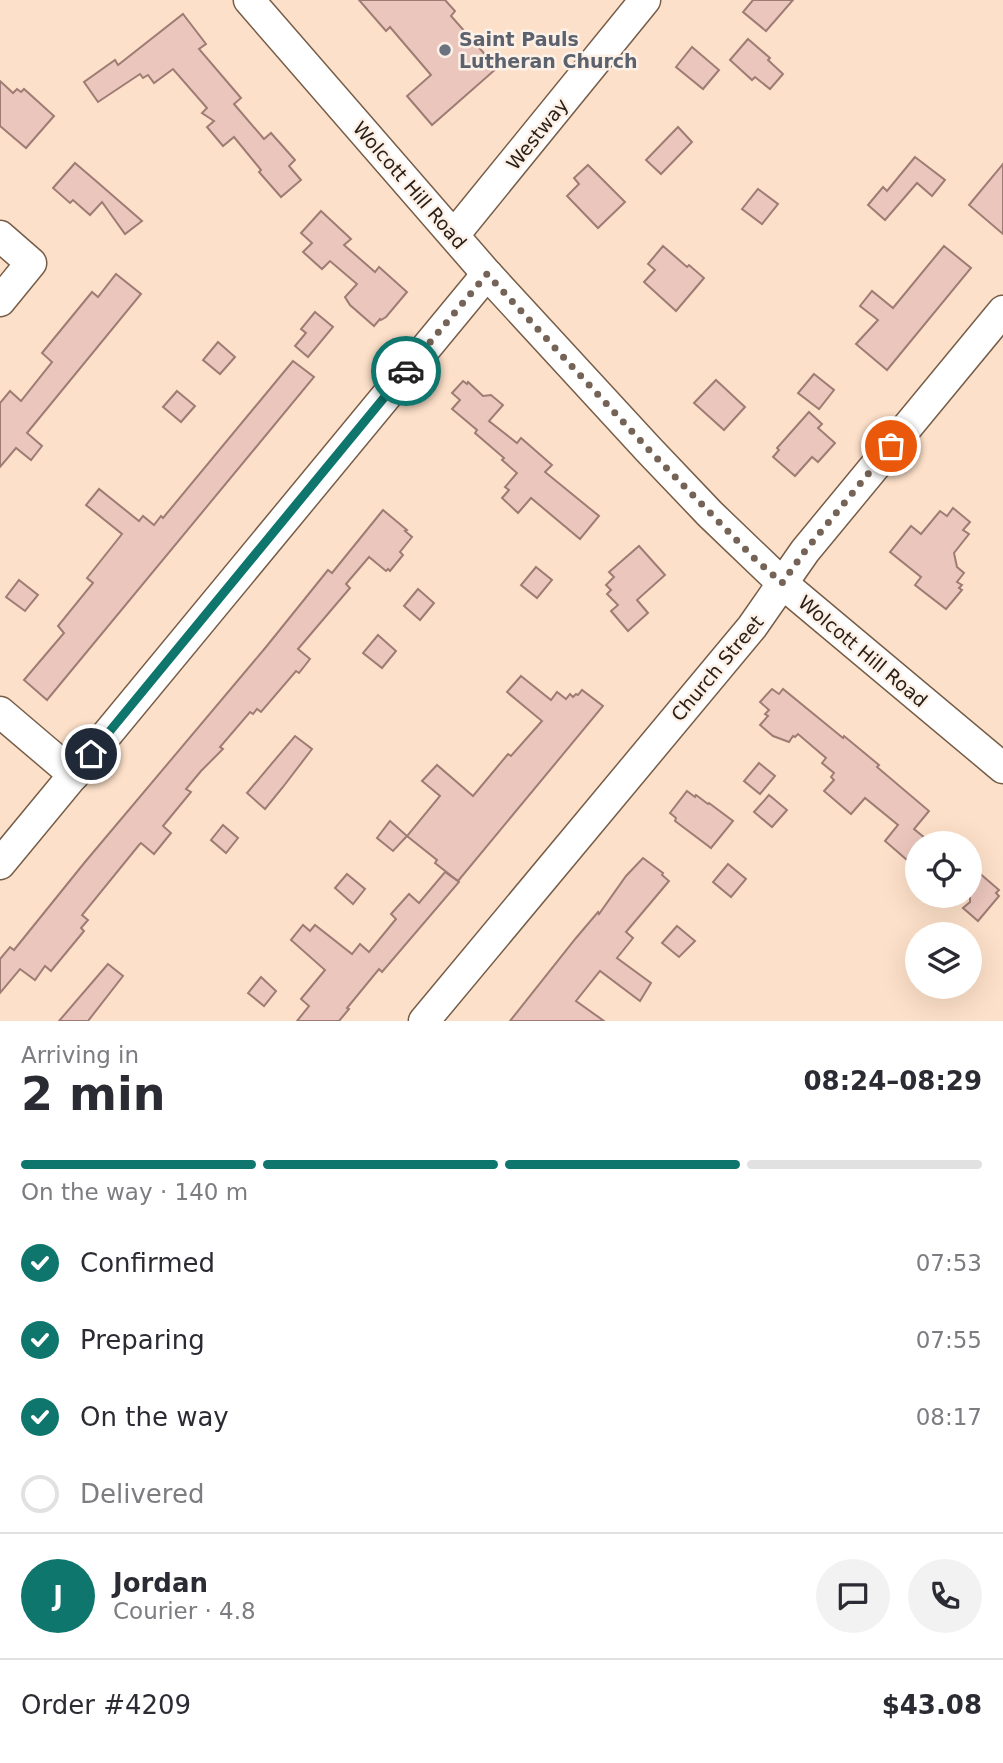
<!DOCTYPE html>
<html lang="en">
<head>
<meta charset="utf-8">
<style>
  :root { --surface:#fff; --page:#f2f2f3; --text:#2b2b33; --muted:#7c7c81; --line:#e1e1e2; --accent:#0f766e }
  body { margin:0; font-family:"DejaVu Sans",sans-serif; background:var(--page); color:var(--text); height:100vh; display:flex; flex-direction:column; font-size:26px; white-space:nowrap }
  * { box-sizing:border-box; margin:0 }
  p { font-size:23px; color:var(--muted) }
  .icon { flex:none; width:38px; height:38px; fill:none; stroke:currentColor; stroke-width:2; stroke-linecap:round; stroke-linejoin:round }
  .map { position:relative; height:1021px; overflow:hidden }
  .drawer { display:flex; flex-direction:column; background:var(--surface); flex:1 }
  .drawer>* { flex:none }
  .controls { position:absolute; left:905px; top:831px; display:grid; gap:14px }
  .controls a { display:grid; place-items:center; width:77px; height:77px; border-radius:50%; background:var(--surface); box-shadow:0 7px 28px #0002; font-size:35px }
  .pin { position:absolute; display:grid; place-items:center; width:60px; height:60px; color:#fff; margin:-30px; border:4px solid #fff; border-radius:50%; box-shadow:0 2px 7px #0007 }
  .courier { position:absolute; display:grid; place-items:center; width:70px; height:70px; margin:-35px; border:5px solid #0f766e; border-radius:50%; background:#fff; color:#222; box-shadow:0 2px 9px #0007 }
  .head em { font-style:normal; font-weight:700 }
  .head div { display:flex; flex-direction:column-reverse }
  .head { display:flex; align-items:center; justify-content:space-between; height:119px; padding:0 21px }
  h1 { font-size:46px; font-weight:700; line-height:52px }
  .bar { display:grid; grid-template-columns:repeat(4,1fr); gap:10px 7px; align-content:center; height:84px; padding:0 21px }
  .bar i { height:9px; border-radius:5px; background:var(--line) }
  .bar .on { background:var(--accent) }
  .bar p { grid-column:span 4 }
  .line { display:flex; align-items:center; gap:18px; padding:0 21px; border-top:2px solid var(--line) }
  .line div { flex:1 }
  .round { display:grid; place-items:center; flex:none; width:74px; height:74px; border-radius:37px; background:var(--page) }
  ol { padding:0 21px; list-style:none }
  li { display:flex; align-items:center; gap:21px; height:77px }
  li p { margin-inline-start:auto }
  li .icon { padding:7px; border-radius:50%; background:var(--accent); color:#fff; stroke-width:4 }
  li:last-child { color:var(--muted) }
  li i { width:38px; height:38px; border:4px solid var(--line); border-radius:50% }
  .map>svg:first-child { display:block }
  .building { fill:#ebc6bd; stroke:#9e7c74; stroke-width:2 }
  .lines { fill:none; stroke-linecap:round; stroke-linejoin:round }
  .minor-casing { stroke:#765d48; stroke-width:33 }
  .minor { stroke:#fff; stroke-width:30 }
  .done { stroke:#746356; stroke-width:7; stroke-dasharray:0 12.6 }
  .route { stroke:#0f766e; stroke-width:9 }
  .worship-dot { fill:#6b7280; stroke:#fdf1e7; stroke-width:2.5 }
  .labels { text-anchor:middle; stroke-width:5; stroke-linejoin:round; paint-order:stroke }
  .worship-label { font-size:19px; font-weight:bold; fill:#5b616d; stroke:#fdf1e7; text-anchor:start }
  .street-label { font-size:19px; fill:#2b2018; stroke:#fdf1e7 }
</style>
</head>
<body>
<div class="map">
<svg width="1003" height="1021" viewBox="0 0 1003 1021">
  <rect width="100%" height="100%" fill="#fde0c9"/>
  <g class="building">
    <path d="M359,0H445L455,11L451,16L497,68L432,125L407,96L431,75L390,27L386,31Z"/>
    <path d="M753,0H793L766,31L743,12Z"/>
    <path d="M183,14L206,44L199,49L241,98L234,104L264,139L271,133L295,160L289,166L301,180L281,197L259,172L261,170L234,137L223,146L207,127L214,121L202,113L207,108L173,69L154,83L148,75L143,78L140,74L98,102L84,82L115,60L118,65Z"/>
    <path d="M748,39L770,58L768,60L783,74L770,89L755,77L752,80L730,60Z"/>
    <path d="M692,47L719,70L703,89L676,67Z"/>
    <path d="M0,81L13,93L17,89L21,92L24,89L54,116L26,148L0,126Z"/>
    <path d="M678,127L692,142L661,174L646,160Z"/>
    <path d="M915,157L945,180L932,196L917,183L885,220L868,205L883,187L887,191Z"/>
    <path d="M75,163L96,181L142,221L125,234L102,202L90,215L73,200L70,203L53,188Z"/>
    <path d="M1003,164V234L969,205Z"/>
    <path d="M588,165L625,202L598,228L567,196L579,184L574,178Z"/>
    <path d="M758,189L778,204L762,224L742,209Z"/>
    <path d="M321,211L351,239L344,245L375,272L379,267L407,292L386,317L381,320L380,319L374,326L350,305L345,297L357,284L330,261L322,269L303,252L312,243L301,233Z"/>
    <path d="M663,246L687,267L689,265L704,278L676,311L644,282L655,270L648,264Z"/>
    <path d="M944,246L971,268L887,370L856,344L878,320L860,306L872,291L893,308Z"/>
    <path d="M116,274L141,294L27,433L42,446L31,460L16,448L0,467V403L10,391L21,401L52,362L42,353L92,292L98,297Z"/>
    <path d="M315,312L333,327L308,357L295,346L306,333L301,329Z"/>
    <path d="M218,342L235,357L220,374L203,360Z"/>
    <path d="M293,361L314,377L47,700L24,680L64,633L58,626L93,583L87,578L122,534L86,505L99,489L139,521L143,516L154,525L161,516L163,518Z"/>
    <path d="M814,374L834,390L819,409L798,393Z"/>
    <path d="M716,380L745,407L724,430L694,403Z"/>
    <path d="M463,381L467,384L468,382L483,396L491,395L503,405L489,421L517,443L521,438L552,465L545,472L599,516L580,539L531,498L518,513L502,498L509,490L505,487L517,473L502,460L504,458L475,433L477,430L452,409L460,400L452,393Z"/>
    <path d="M177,391L195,406L181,422L163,407Z"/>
    <path d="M809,412L822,424L818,428L835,443L818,462L812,457L795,476L773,457L779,450L777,448Z"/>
    <path d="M953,508L970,522L963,530L969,534L954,553L957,567L964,573L957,582L962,585L959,588L962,590L946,609L915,585L921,577L890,552L911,526L921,534L940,511L947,516Z"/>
    <path d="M383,510L407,530L405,531L412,537L400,552L403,555L390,571L388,569L386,571L369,557L346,584L350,588L298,649L310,659L299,673L296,671L261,712L257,709L253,714L250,712L220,747L223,749L201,771L186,789L191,792L163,826L171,833L154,854L141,843L139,845L82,915L88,920L81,928L84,931L51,971L45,966L35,980L20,969L0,993V959L10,947L14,950L85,862L266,647L328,570L332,573Z"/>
    <path d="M639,546L665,575L637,600L648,613L628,631L611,611L618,605L607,594L611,590L606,585L614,577L609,572Z"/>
    <path d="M536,567L552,580L537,598L521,585Z"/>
    <path d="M19,580L38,595L25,611L6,597Z"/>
    <path d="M418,589L434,603L420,620L404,606Z"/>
    <path d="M378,635L396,651L382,668L363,653Z"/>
    <path d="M521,676L551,700L557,692L566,699L570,694L573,697L576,694L578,695L582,690L603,706L458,881L435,863L437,860L407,836L440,796L422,781L437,765L473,796L508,754L511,756L542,721L507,692Z"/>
    <path d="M772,689L779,694L783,689L843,738L844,736L879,765L877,767L929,811L914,829L925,838L921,844H917V848L907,860L885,841L898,825L865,798L851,814L824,791L834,780L831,777L834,773L822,763L826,758L798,734L795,737L793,736L789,742L773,736L760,725L768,716L765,714L769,710L760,702Z"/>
    <path d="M295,736L312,749L283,787L265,809L247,793Z"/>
    <path d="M759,763L775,776L760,794L744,781Z"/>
    <path d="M687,791L695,797L696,795L708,804L709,803L733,821L711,848L675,821L676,818L670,813Z"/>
    <path d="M769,795L787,810L772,827L754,812Z"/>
    <path d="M390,821L407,836L393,851L377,838Z"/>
    <path d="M223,825L238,838L226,853L211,840Z"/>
    <path d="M643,858L663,873L662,875L669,881L626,932L633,938L617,958L651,983L640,1001L600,971L576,1001L604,1021H510L576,938L598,912L599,914L626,876Z"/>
    <path d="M728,864L746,879L731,897L713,882Z"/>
    <path d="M970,865L999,890L996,893L999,896L978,921L963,908L970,902Z"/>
    <path d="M445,872L459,882L382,972L379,969L347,1008L349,1009L339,1021H297L309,1006L301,999L325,970L291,940L303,925L310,931L315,925L352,954L360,944L369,952L396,919L391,914L409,894L419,903Z"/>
    <path d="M347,874L365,889L353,904L335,888Z"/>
    <path d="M677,926L695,941L679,957L662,943Z"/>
    <path d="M108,964L123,976L88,1021H59Z"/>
    <path d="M261,977L276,991L264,1006L248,993Z"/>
  </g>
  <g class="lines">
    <defs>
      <g id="minor">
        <path d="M249,0L487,274L649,450L710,514L782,583L1003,768"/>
        <path d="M454,235L645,0"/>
        <path d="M0,236L31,263L0,301"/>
        <path d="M0,712L74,775"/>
        <path d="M0,864L487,274"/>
        <path d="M424,1021L752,627L805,551L1003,311"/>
      </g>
    </defs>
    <use href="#minor" class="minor-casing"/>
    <use href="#minor" class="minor"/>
  </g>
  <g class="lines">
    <path class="done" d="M406,371L487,274L649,450L754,558L782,583L805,551L891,446"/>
    <path class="route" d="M91,754L406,371"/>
  </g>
  <circle class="worship-dot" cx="445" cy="50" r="7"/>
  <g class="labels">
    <g class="worship-label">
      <text x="459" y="46">Saint Pauls<tspan x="459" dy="22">Lutheran Church</tspan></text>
    </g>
    <g class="street-label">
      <text transform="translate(537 134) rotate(-51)" y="7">Westway</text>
      <text transform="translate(410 185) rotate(49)" y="7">Wolcott Hill Road</text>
      <text transform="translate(863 651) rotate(40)" y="7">Wolcott Hill Road</text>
      <text transform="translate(717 668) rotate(-50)" y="7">Church Street</text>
    </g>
  </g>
</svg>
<div class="controls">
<a><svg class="icon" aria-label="locate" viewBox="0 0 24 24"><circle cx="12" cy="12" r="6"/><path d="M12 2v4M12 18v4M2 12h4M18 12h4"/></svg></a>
<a><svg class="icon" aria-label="layers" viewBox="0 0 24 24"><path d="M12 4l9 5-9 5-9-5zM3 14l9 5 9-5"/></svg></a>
</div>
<div class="pin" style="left:891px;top:446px;background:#ea580c"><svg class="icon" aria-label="bag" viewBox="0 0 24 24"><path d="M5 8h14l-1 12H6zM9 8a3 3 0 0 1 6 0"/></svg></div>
<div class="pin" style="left:91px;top:754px;background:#1f2937"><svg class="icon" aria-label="home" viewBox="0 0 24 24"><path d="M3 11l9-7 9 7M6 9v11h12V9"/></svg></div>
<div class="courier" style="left:406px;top:371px"><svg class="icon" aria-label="car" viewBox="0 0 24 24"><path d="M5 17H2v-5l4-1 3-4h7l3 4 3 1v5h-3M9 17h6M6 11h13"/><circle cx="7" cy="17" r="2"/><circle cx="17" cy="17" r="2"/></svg></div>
</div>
<section class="drawer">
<div class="head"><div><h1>2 min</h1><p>Arriving in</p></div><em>08:24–08:29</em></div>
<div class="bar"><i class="on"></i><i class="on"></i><i class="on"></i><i></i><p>On the way · 140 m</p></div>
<ol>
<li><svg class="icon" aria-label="check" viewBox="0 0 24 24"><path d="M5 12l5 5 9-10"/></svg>Confirmed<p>07:53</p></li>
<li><svg class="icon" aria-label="check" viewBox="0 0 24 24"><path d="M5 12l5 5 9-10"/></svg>Preparing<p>07:55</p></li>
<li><svg class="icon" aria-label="check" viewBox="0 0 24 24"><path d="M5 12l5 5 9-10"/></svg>On the way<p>08:17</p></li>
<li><i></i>Delivered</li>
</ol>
<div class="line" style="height:126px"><b class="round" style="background:var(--accent);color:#fff">J</b><div><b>Jordan</b><p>Courier · 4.8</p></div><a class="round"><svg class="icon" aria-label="chat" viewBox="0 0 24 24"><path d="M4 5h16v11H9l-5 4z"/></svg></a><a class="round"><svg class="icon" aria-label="phone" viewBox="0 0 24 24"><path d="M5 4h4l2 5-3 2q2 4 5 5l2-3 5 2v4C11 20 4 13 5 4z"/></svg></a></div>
<div class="line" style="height:91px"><div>Order #4209</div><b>$43.08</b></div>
</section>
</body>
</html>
